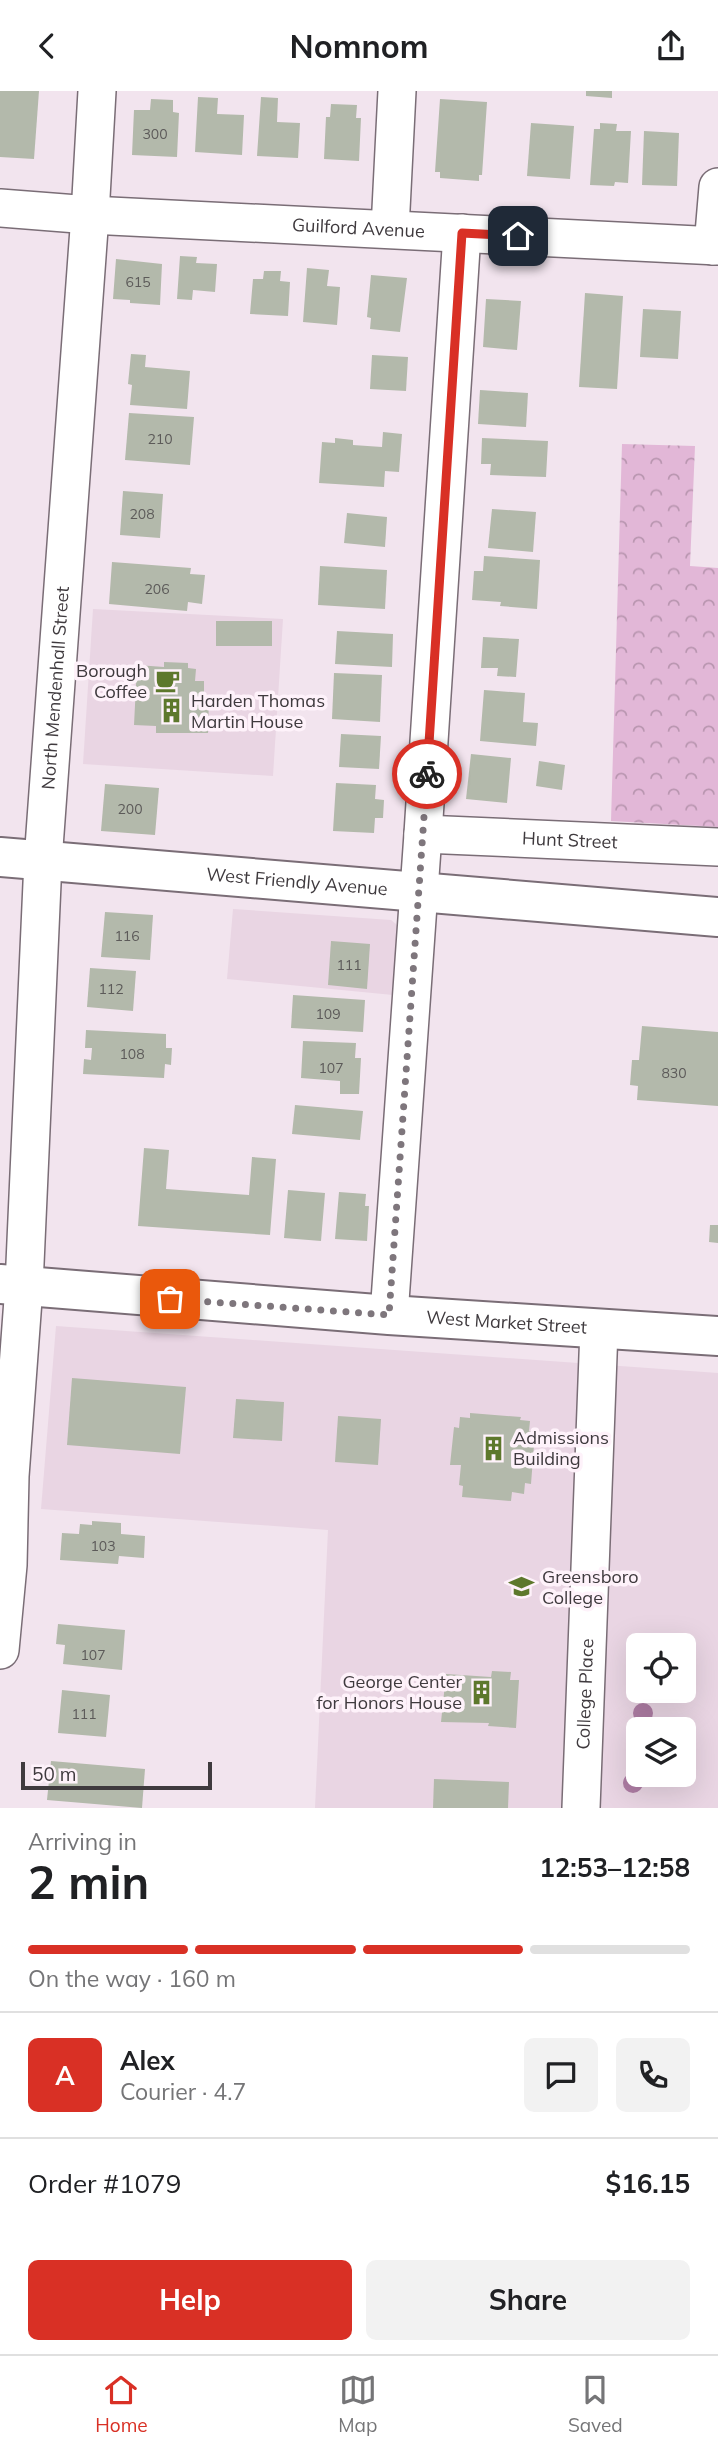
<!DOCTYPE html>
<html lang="en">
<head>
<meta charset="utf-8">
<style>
  :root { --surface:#fff; --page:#f2f2f2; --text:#202124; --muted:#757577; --line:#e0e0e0; --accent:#d93025 }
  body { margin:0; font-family:Mulish,sans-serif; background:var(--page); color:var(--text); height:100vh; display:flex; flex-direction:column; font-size:26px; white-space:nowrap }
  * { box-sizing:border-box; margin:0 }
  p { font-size:23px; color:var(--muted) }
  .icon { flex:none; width:38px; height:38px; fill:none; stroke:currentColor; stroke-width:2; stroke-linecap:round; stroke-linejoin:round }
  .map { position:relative; height:1717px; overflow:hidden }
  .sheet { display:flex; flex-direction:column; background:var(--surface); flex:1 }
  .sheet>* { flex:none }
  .buttons { position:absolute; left:626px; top:1542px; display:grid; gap:14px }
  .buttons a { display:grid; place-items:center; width:70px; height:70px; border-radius:10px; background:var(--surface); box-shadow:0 7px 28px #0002; font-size:35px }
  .scale { position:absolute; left:21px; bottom:18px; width:191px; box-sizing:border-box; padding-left:7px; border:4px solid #3f3a3e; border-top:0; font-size:19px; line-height:24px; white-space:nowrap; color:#3f3a3e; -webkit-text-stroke:5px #fef2fa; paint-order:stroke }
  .pin { position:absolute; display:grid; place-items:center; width:60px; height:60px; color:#fff; margin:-30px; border-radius:14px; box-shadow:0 4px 10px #0006 }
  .courier { position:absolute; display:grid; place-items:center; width:70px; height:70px; margin:-35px; border:5px solid #d93025; border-radius:50%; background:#fff; color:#222; box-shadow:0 2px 9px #0007 }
  .summary em { font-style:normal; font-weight:700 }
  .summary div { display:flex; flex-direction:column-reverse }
  .summary { display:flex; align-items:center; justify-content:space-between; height:119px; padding:0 28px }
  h1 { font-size:46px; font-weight:700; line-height:52px }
  .bar { display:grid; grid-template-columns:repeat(4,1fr); gap:10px 7px; align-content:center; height:84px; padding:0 28px }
  .bar i { height:9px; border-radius:5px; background:var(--line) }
  .bar .current { background:var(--accent) }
  .bar p { grid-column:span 4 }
  .line { display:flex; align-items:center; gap:18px; padding:0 28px; border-top:2px solid var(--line) }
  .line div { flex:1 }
  .round { display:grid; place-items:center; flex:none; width:74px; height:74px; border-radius:10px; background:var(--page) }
  .button { display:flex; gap:14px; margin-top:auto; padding:14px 28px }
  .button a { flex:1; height:80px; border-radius:10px; background:var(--accent); color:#fff; font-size:28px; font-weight:700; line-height:80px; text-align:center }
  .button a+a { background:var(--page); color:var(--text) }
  header { display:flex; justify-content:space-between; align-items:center; height:91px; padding:0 28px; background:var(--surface); font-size:32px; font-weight:700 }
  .tabs { display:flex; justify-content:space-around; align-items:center; height:98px; border-top:2px solid var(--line); background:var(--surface); font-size:19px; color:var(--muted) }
  .tabs a { display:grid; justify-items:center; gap:4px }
  .tabs .current { color:var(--accent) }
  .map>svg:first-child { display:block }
  .built { fill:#e9d5e3; fill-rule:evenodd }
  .forest { fill:url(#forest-crowns) }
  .building { fill:#b3b9ab }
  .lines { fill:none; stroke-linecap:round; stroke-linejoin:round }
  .minor-casing { stroke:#7a6d76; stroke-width:40 }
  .major-casing { stroke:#7a6d76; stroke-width:42 }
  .minor { stroke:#fff; stroke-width:37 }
  .major { stroke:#fff; stroke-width:38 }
  .tree { fill:#ae7da4 }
  .done { stroke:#7e767c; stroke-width:7; stroke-dasharray:0 12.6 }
  .route { stroke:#d93025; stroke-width:9 }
  .labels { text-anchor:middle; stroke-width:7; stroke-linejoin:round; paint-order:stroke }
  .number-label { font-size:14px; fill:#5c5a59 }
  .street-label { font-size:18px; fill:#3f3a3e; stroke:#fef2fa }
  .poi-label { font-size:18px; fill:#3f3a3e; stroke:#fef2fa; text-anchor:start }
</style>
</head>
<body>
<header><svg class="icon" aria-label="back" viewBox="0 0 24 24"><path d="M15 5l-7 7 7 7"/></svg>Nomnom<svg class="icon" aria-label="share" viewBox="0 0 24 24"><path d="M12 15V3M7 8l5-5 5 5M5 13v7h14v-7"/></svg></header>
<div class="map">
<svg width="718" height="1717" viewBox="0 0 718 1717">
  <defs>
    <pattern id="forest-crowns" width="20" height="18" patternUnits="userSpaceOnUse" patternTransform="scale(1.75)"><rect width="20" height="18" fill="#e2b7d7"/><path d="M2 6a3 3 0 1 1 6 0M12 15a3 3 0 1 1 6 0" fill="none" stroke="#b996b0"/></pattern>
  </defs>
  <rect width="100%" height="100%" fill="#f2e4ee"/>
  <g class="built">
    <path d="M93,518L283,528L273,685L83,673Z"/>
    <path d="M233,818L391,829L396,833L398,838L393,904L227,888Z"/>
    <path d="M56,1235L718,1282V1717H315L328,1439L41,1418ZM639,1554H684V1600H639ZM639,1638H684V1684H639Z"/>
  </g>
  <path class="forest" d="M622,353L695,355L690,475L718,477V736L611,730Z"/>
  <g class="building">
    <path d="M0,0H39L34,68L0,66Z"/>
    <path d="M586,0H612V7L586,5Z"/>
    <path d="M198,6L218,7L217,23L244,24L242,64L195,61Z"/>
    <path d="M261,6L278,7L277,31L300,32L298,67L257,65Z"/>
    <path d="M151,8L173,9V21L179,22L177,66L132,64L134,19H150Z"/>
    <path d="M440,8L487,11L482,84H479V90L440,87V81H435Z"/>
    <path d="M331,13L357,14L356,27H361L359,70L324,68L326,26H330Z"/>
    <path d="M531,32L574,35L570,88L527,85Z"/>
    <path d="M600,32L617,33L616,40H631L628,92L615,91L614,95L590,94L594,38H600Z"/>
    <path d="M644,40L679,42L677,95L642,94Z"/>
    <path d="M180,165L197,166L196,172L217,173L215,201L193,199L192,209L177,208Z"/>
    <path d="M116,168L162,173L160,214L130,212V209L113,208Z"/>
    <path d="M307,177L329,179L327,195L340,196L337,234L303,231Z"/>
    <path d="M264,180H281L280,190L290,191L288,225L250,223L253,188H263Z"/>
    <path d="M371,184L407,187L400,241L370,238L371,227L367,226Z"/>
    <path d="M585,202L623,205L617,298L579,296Z"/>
    <path d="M486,208L521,210L517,259L483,256Z"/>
    <path d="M643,218L681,220L678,268L640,266Z"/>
    <path d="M131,263L146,264L145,276L190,280L187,318L130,314L132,294L128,293Z"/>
    <path d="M372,264L408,266L406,300L370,298Z"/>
    <path d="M480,299L528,302L526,336L478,333Z"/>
    <path d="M129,322L194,326L190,374L125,369Z"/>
    <path d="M383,341L402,343L399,381L385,380L384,396L319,392L322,351L335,352V347L353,349V354L382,356Z"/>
    <path d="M482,347L548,350L546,386L490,384L491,373H481Z"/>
    <path d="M123,400L163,403L160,447L120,444Z"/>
    <path d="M492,418L536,421L533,461L488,457Z"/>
    <path d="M347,422L387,426L385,456L344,452Z"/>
    <path d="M484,465L540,469L537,518L500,515L501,511L472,509L474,480H483Z"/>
    <path d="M112,471L191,477L190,483L205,484L202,513L188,511L187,520L109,513Z"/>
    <path d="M320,475L387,479L385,518L318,514Z"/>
    <rect x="216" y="530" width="56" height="25"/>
    <path d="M337,540L393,543L392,576L335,573Z"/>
    <path d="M483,546L519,548L516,586L497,585L498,577H481Z"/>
    <path d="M164,571L188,572V577L196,578L195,590H204V605H209L208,642H156V635L134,634L137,574L164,576Z"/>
    <path d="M334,582L382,584L380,631L332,628Z"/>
    <path d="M484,599L525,602L523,631L538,632L536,655L480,650Z"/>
    <path d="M341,643L381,645L379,678L339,676Z"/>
    <path d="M471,663L511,667L507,712L466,708Z"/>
    <path d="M539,670L565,674L562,699L536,695Z"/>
    <path d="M336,692L376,694L375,708L384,709L383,727H375L374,742L333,740Z"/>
    <path d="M105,693L159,697L155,744L101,740Z"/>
    <path d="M105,821L153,824L150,869L101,866Z"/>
    <path d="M331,850L370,853L367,898L328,894Z"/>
    <path d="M90,877L136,880L133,920L87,916Z"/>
    <path d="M293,904L365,909L363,941L291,937Z"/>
    <path d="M642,935L718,941V1015L637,1009L638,995L630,994L632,969H639Z"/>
    <path d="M86,939L166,943V957H172L171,974L165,973L164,987L83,983L84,968L91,969L92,957H85Z"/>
    <path d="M303,950L356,952L355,967H361L359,1003H340V990L301,987Z"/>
    <path d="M295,1014L363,1020L360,1049L292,1043Z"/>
    <path d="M144,1057L169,1059L166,1098L249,1104L252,1066L276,1068L270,1144L138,1135Z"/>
    <path d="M288,1099L325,1102L321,1150L284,1147Z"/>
    <path d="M339,1101L366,1103L365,1115H369L367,1150L335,1148Z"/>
    <path d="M710,1134H718V1152L709,1151Z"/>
    <path d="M72,1287L186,1296L180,1363L67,1354Z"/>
    <path d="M236,1308L284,1311L282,1350L233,1347Z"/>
    <path d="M470,1322L521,1326L520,1329L530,1330L529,1340L535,1341L531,1393L525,1392L524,1403L512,1401L511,1410L462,1406L463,1395L459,1394L461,1374H450L454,1336L459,1337L460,1326L470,1327Z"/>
    <path d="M338,1325L381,1328L378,1374L335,1371Z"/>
    <path d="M92,1430L121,1432V1443L145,1445L144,1467L119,1465L118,1473L60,1469L62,1442L79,1443L80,1433L92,1434Z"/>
    <path d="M58,1533L125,1539L122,1579L63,1573L65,1554L56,1553Z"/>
    <path d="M492,1580L511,1581L510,1589H519L516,1637L488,1635L489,1632L441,1631L446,1583L491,1586Z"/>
    <path d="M62,1599L110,1604L106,1646L58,1642Z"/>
    <path d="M51,1670L145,1678L142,1717L47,1709Z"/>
    <path d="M434,1688L509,1691L508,1717H433Z"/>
  </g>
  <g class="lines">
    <defs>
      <g id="minor">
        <path id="s1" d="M0,117L90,124L718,155"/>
        <path d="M390,138L397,0"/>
        <path d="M713,155L718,96"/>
        <path id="s2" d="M423,743L718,756"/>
        <path d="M389,1224L423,743L462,142"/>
        <path id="s3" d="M0,1559L8,1474L10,1385L24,1195L43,770L90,124L97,0"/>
        <path id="s4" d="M581,1717L599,1238"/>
      </g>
      <g id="major">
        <path id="s5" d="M0,766L718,826"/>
        <path id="s6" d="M0,1193L389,1224L718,1245"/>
      </g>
    </defs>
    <use href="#minor" class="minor-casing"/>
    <use href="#major" class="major-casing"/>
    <use href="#minor" class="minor"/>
    <use href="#major" class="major"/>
  </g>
  <g class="tree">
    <circle cx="643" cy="1622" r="10"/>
    <circle cx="633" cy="1692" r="10"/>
  </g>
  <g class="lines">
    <path class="done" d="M170,1208L389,1224L427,683"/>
    <path class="route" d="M427,683L462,142L518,145"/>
  </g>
  <defs>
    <symbol id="cafe-bare" viewBox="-9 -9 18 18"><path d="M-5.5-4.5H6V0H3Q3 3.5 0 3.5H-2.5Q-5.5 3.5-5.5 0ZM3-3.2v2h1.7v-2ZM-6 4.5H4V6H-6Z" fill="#5d782c" stroke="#fef2fa" stroke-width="2.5" paint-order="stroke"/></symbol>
    <symbol id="building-bare" viewBox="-9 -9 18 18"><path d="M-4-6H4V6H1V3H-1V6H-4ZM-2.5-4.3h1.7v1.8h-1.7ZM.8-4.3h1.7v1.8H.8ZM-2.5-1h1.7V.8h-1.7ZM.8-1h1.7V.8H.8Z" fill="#5d782c" stroke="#fef2fa" stroke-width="2.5" paint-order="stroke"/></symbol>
    <symbol id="university-bare" viewBox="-9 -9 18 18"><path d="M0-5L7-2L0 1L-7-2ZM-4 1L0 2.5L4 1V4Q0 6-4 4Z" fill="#5d782c" stroke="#fef2fa" stroke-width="2.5" paint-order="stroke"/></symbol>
  </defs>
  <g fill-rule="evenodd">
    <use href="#cafe-bare" x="150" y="572" width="35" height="35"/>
    <use href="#building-bare" x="154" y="602" width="35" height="35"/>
    <use href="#building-bare" x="476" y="1340" width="35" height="35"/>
    <use href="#university-bare" x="504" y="1478" width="35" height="35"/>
    <use href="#building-bare" x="464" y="1584" width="35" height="35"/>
  </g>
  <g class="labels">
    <g class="number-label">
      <text x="155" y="48">300</text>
      <text x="138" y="196">615</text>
      <text x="160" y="353">210</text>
      <text x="142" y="428">208</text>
      <text x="157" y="503">206</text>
      <text x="130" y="723">200</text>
      <text x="127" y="850">116</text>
      <text x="349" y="879">111</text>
      <text x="111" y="903">112</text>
      <text x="328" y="928">109</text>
      <text x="132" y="968">108</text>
      <text x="331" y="982">107</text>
      <text x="674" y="987">830</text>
      <text x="103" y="1460">103</text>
      <text x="93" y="1569">107</text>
      <text x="84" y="1628">111</text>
    </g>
    <g class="street-label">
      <text dy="6" stroke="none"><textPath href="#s1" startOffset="359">Guilford Avenue</textPath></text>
      <text dy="6" stroke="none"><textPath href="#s3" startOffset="964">North Mendenhall Street</textPath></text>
      <text dy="6" stroke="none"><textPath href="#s2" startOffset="147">Hunt Street</textPath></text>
      <text dy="6" stroke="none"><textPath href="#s5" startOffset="298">West Friendly Avenue</textPath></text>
      <text dy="6" stroke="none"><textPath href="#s6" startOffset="508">West Market Street</textPath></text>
      <text dy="6" stroke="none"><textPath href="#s4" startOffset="114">College Place</textPath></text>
    </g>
    <g class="poi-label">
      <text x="147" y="586" text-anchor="end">Borough<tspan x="147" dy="21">Coffee</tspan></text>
      <text x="191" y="616">Harden Thomas<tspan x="191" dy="21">Martin House</tspan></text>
      <text x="513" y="1353">Admissions<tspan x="513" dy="21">Building</tspan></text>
      <text x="542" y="1492">Greensboro<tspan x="542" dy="21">College</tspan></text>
      <text x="462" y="1597" text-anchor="end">George Center<tspan x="462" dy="21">for Honors House</tspan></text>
    </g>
  </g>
</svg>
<div class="buttons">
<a><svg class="icon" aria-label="locate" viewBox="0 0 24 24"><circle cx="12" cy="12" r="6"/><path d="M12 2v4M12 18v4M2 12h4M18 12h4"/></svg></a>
<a><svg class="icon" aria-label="layers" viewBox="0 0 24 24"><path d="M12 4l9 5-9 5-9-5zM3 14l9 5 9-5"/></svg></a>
</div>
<div class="scale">50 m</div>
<div class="pin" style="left:170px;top:1208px;background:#ea580c"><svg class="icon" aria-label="bag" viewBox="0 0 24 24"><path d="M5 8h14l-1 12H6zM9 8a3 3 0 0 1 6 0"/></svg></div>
<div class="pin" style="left:518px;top:145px;background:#1f2937"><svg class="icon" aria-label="home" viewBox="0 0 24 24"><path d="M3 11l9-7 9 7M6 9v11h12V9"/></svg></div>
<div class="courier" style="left:427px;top:683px"><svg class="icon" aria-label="bike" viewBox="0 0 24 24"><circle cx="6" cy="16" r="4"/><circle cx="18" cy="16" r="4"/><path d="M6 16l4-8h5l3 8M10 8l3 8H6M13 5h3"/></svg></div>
</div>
<section class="sheet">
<div class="summary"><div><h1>2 min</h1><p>Arriving in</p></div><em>12:53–12:58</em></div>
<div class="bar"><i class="current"></i><i class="current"></i><i class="current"></i><i></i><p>On the way · 160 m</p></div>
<div class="line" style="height:126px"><b class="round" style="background:var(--accent);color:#fff">A</b><div><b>Alex</b><p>Courier · 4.7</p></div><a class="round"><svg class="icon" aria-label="chat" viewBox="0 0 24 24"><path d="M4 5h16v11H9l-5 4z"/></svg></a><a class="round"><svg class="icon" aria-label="phone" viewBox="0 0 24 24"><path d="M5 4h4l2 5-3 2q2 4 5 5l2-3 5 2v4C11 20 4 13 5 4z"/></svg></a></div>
<div class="line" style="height:91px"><div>Order #1079</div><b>$16.15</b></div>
<div class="button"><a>Help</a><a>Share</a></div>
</section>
<nav class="tabs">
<a class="current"><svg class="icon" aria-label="home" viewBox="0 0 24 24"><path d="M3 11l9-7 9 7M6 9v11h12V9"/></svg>Home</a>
<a><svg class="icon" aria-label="map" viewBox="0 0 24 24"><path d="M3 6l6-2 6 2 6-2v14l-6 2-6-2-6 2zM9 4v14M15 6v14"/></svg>Map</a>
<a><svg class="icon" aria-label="saved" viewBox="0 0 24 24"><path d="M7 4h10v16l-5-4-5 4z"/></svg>Saved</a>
</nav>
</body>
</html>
